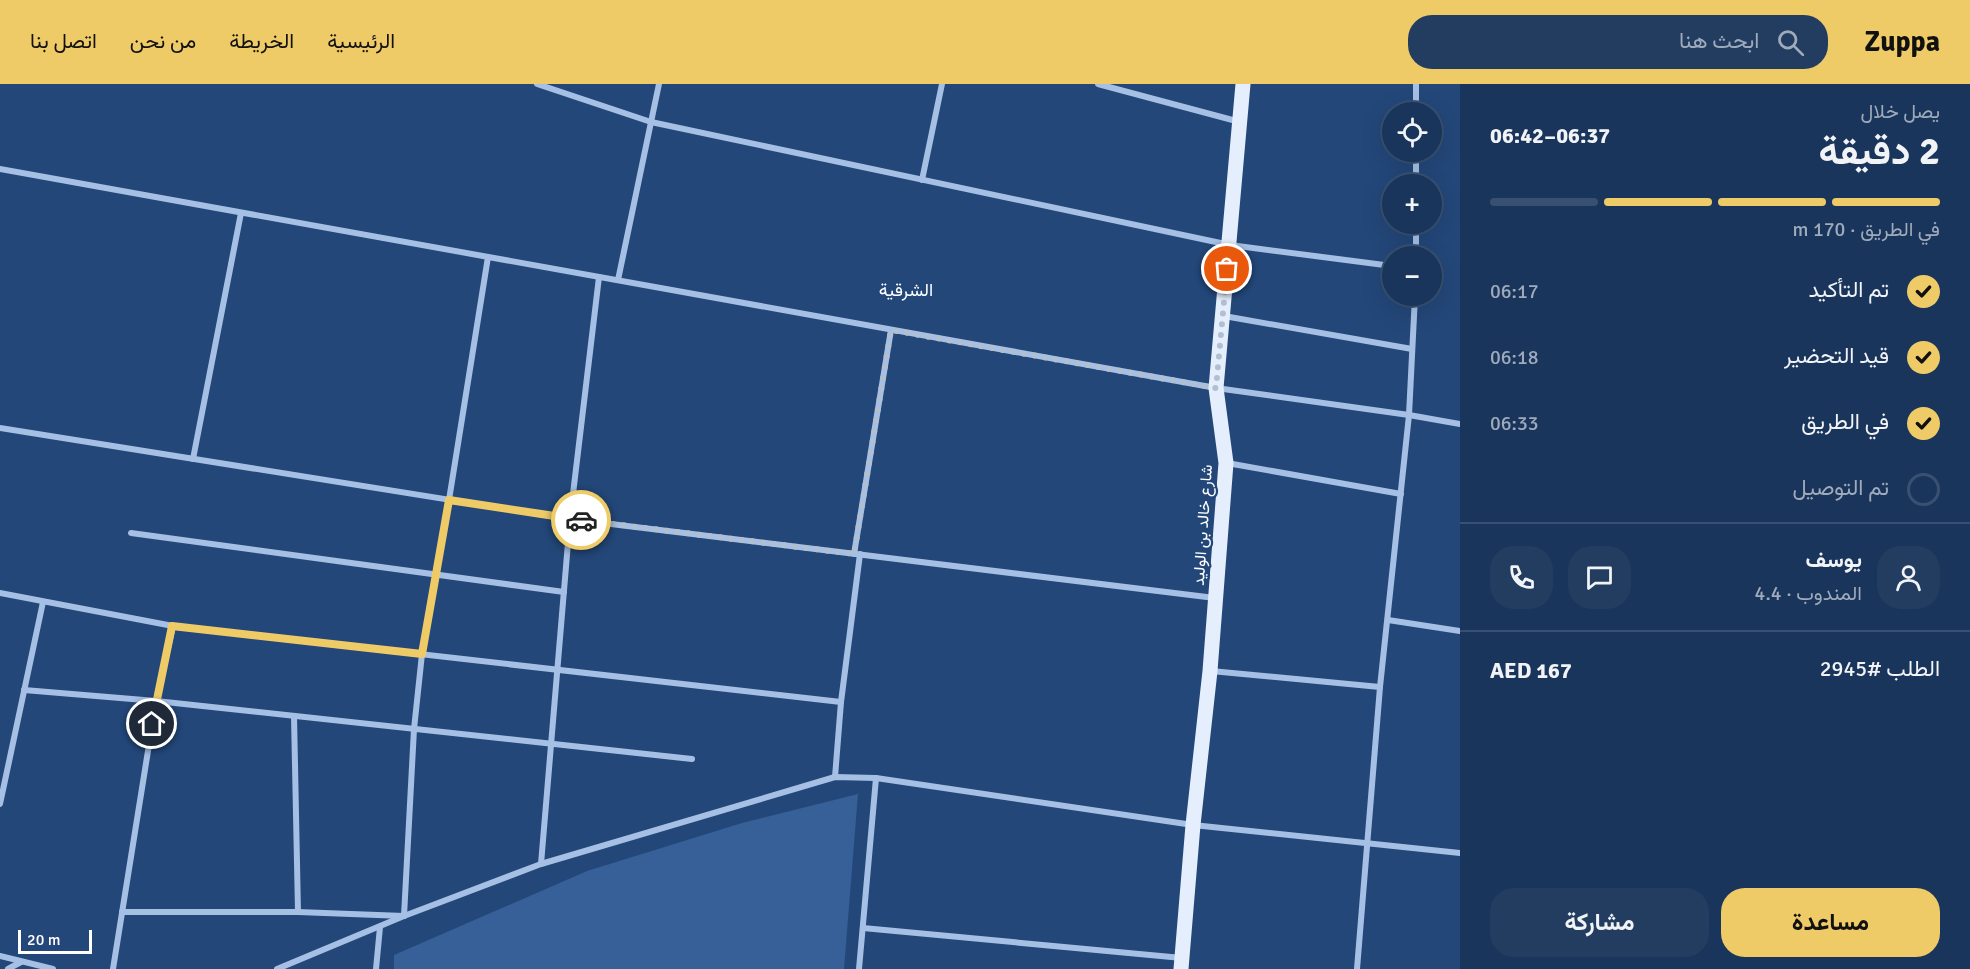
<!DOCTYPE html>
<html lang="ar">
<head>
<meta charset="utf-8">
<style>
  :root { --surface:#1a355b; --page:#233d61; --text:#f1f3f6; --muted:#9fabbb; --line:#385071; --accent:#efcb68 }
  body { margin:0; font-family:Signika,Vazirmatn,sans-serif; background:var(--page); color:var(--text); direction:rtl; height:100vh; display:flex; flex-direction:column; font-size:22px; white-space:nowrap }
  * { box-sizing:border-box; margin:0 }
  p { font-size:20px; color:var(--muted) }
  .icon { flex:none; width:33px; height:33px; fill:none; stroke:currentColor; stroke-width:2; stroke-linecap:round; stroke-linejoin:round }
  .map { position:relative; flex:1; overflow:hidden; direction:ltr }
  .panel { display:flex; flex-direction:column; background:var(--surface); width:510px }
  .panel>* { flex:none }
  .fabs { position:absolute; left:1382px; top:18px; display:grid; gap:12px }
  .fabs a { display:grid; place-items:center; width:60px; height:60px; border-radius:50%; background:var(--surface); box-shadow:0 6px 24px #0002,0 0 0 2px var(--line); font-size:30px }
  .scale { position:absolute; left:18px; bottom:15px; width:74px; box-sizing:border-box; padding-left:6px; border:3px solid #fff; border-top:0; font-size:16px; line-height:21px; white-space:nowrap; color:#fff; -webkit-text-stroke:4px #234779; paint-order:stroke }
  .pin { position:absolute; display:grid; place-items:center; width:51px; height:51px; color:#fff; margin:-26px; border:3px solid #fff; border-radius:50%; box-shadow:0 2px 6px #0007 }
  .courier { position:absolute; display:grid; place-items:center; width:60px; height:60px; margin:-30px; border:4px solid #efcb68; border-radius:50%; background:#fff; color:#222; box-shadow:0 2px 8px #0007 }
  .headline em { font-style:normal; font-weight:700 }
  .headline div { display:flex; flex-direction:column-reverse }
  .headline { display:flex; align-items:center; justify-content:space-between; height:102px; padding:0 30px }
  h1 { font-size:39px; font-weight:700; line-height:45px }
  .bar { display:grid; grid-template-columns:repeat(4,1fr); gap:9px 6px; align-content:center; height:72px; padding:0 30px }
  .bar i { height:8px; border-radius:4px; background:var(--line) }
  .bar .on { background:var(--accent) }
  .bar p { grid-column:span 4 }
  .line { display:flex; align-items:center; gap:15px; padding:0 30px; border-top:2px solid var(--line) }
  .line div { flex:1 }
  .round { display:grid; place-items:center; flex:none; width:63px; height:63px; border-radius:24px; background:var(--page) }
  ol { padding:0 30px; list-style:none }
  li { display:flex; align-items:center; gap:18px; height:66px }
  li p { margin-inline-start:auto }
  li .icon { padding:6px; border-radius:50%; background:var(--accent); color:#111; stroke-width:4 }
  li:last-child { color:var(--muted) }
  li i { width:33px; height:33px; border:3px solid var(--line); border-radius:50% }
  .action { display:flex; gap:12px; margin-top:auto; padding:12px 30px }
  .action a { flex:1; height:69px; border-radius:24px; background:var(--accent); color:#111; font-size:24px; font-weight:700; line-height:69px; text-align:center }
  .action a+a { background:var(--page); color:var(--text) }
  header { display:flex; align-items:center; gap:36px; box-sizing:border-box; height:84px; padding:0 30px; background:var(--accent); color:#111 }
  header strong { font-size:28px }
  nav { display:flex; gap:33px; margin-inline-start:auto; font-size:21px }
  .search { width:420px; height:54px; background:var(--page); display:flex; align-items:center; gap:15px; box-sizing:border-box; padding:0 21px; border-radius:24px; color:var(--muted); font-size:22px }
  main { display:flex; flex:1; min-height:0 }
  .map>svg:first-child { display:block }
  .green { fill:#366097 }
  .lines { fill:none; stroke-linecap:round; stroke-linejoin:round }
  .minor { stroke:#a5c0e4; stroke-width:6 }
  .primary { stroke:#e5eefc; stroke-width:15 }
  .done { stroke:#b2bfd0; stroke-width:6; stroke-dasharray:0 10.8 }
  .route { stroke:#efcb68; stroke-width:8 }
  .labels { text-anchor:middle; stroke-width:4.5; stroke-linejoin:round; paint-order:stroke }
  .street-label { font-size:16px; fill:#fff; stroke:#234779 }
  .neighbourhood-label { font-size:18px; fill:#fff; stroke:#234779 }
</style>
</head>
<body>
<header>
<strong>Zuppa</strong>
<div class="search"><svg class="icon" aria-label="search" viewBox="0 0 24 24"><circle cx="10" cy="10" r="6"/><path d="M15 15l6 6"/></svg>ابحث هنا</div>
<nav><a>الرئيسية</a><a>الخريطة</a><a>من نحن</a><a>اتصل بنا</a></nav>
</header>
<main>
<section class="panel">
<div class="headline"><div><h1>2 دقيقة</h1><p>يصل خلال</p></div><em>06:37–06:42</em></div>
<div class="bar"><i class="on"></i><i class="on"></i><i class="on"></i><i></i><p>في الطريق · 170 m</p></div>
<ol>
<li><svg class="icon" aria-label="check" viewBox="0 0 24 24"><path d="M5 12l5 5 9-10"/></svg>تم التأكيد<p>06:17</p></li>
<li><svg class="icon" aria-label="check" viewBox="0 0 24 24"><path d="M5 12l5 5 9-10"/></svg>قيد التحضير<p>06:18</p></li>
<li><svg class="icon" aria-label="check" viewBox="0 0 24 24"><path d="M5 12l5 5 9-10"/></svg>في الطريق<p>06:33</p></li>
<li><i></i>تم التوصيل</li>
</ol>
<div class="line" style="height:108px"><a class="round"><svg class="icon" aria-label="person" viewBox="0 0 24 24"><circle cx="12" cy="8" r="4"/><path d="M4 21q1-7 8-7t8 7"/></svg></a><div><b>يوسف</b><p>المندوب · 4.4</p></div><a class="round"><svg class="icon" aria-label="chat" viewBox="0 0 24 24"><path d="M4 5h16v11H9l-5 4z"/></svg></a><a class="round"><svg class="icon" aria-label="phone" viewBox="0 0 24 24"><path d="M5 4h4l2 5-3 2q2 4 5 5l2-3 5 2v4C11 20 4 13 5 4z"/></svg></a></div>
<div class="line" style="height:78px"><div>الطلب #2945</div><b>AED 167</b></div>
<div class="action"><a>مساعدة</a><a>مشاركة</a></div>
</section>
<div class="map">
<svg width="1460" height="885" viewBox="0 0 1460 885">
  <rect width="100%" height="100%" fill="#234779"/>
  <path class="green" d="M858,710L844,885H394V871L587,787L742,739Z"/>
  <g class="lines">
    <g class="minor">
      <path d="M537,0L651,38L1230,161L1392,182"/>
      <path d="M1098,0L1240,38"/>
      <path d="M1416,0V28"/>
      <path d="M1416,68V100"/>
      <path d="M0,85L1216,304L1409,331L1460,340"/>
      <path d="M922,96L942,0"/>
      <path d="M1416,140V172"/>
      <path d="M618,196L659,0"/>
      <path d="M1224,232L1412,265"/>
      <path d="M0,344L570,435L1215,514"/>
      <path d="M193,375L241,129"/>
      <path d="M1227,379L1401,410"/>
      <path d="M131,449L564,508"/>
      <path d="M854,470L891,246"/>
      <path d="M0,509L173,542L841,618"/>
      <path d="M1388,536L1460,547"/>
      <path d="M1211,587L1380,603"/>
      <path d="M24,606L156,617L692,675"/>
      <path d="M294,632L298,828"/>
      <path d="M835,693L841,618L860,470"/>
      <path d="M0,720L43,518"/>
      <path d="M541,780L570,435L599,193"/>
      <path d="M122,828H298L404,832L414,645L422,570L449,416L488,173"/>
      <path d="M863,844L1182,874"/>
      <path d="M0,872L53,885"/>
      <path d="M8,885L21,878"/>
      <path d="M113,885L156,617L173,542"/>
      <path d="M277,885L404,832L541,780L835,693L876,694L1193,741L1460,769"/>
      <path d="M376,885L380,843"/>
      <path d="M859,885L876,694"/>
      <path d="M1357,885L1380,603L1409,331L1415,212"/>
    </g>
    <path class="primary" d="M1181,885L1193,741L1210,587L1226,379L1216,304L1243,0"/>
  </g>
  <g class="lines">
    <path class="done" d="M581,436L854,470L891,246L1216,304L1227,185"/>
    <path class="route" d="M152,640L172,542L422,570L449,416L581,436"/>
  </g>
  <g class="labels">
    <g class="street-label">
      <text transform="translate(1202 441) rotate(-86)" y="6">شارع خالد بن الوليد</text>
    </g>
    <g class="neighbourhood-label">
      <text x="906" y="212">الشرقية</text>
    </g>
  </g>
</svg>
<div class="fabs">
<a><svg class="icon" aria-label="locate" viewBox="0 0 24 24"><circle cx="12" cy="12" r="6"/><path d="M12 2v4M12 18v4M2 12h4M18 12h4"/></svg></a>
<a>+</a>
<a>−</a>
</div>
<div class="scale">20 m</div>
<div class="pin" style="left:1227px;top:185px;background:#ea580c"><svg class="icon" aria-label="bag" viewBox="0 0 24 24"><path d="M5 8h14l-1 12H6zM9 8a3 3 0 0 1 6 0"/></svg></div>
<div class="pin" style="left:152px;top:640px;background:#1f2937"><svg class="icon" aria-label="home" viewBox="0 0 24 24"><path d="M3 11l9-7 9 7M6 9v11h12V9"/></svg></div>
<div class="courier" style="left:581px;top:436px"><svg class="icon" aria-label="car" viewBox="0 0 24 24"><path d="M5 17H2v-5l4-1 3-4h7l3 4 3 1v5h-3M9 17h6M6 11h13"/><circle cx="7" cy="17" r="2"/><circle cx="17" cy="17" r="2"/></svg></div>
</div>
</main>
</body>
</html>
